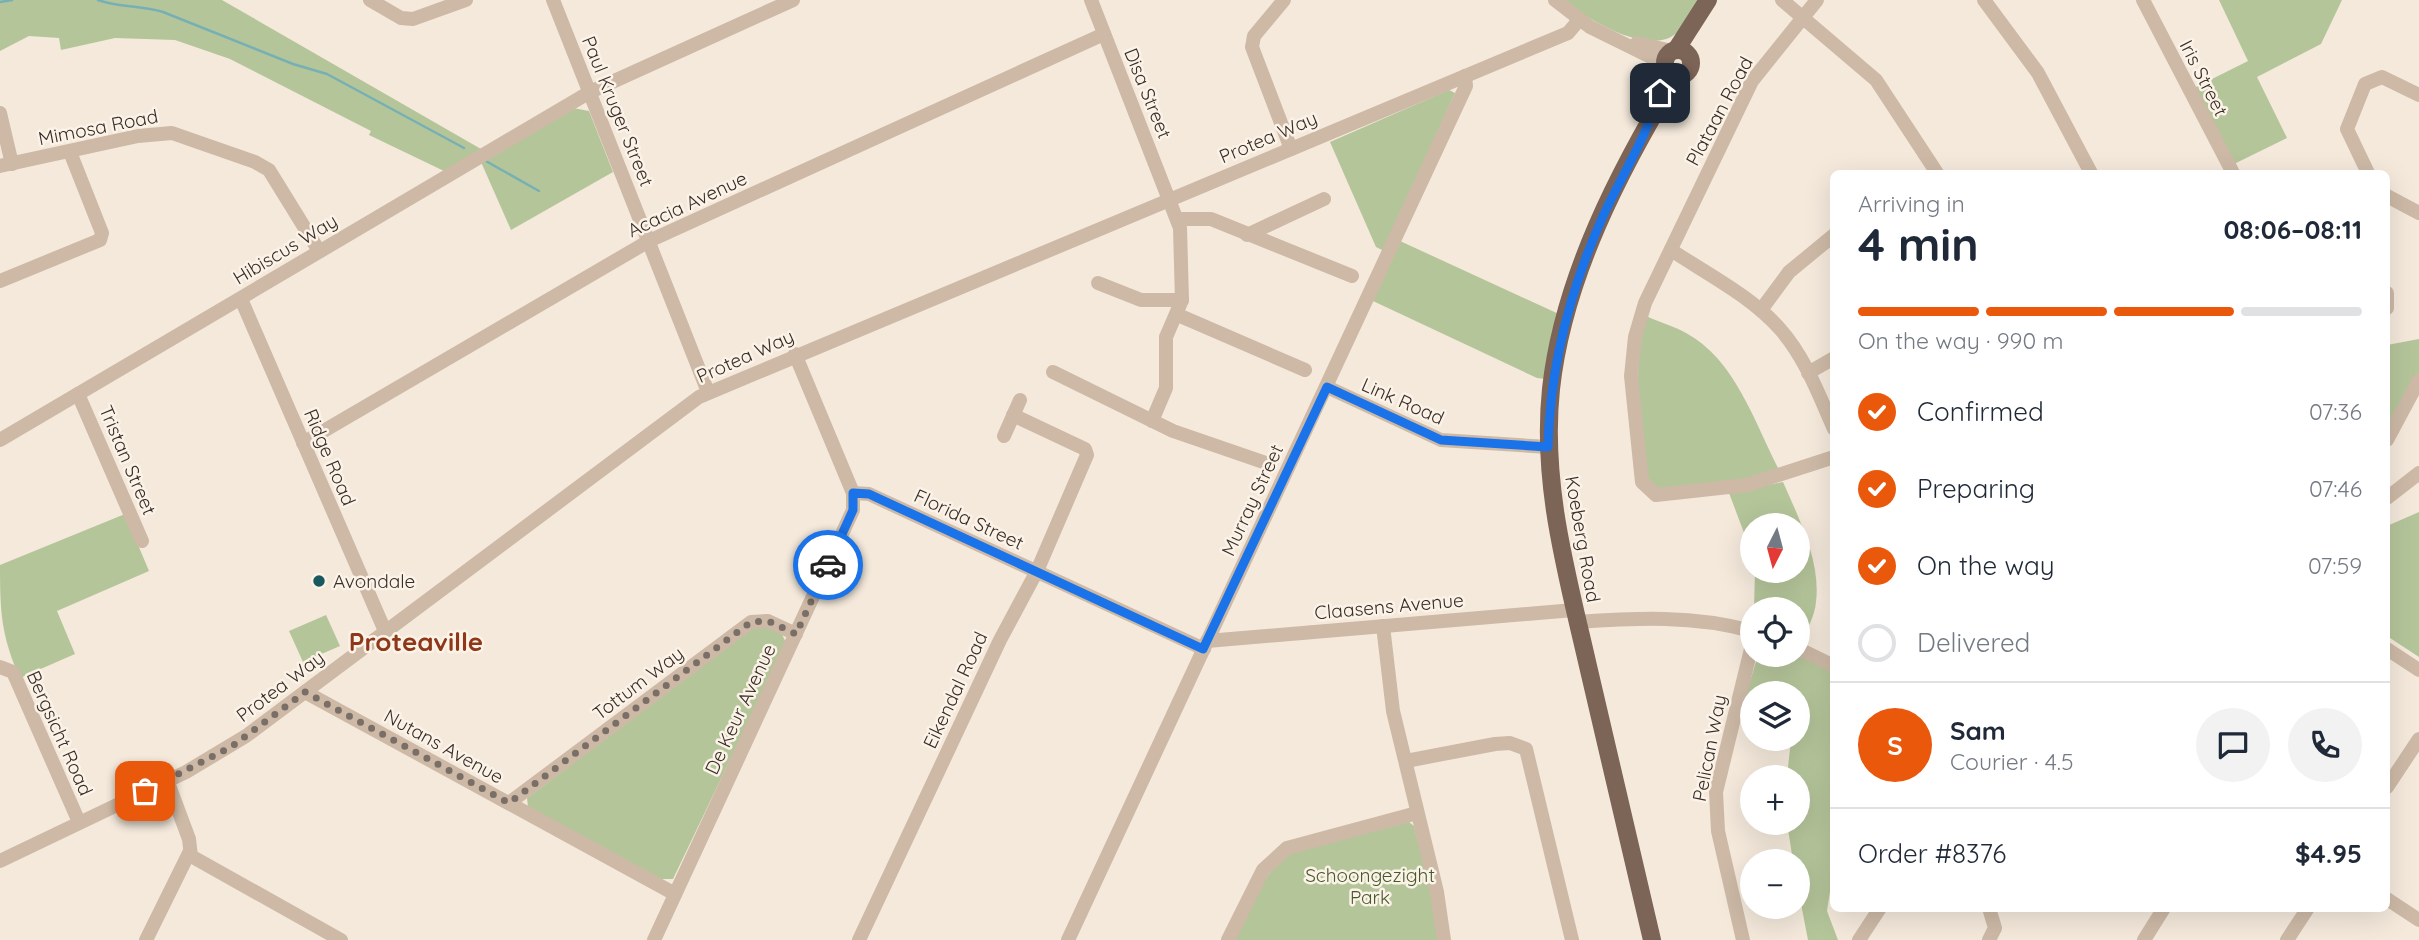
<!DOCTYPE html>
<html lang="en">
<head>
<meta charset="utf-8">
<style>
  :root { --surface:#fff; --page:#f2f2f3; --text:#1f2937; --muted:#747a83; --line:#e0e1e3; --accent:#ea580c }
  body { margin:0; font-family:Quicksand,sans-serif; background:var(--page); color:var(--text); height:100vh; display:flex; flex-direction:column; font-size:26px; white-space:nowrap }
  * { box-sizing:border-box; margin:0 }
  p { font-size:23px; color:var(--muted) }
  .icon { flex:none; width:38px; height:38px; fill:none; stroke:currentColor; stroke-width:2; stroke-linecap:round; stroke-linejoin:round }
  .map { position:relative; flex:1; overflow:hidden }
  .side { position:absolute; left:1830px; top:170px; width:560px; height:742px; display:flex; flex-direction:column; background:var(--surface); border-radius:10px; box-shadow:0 7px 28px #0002 }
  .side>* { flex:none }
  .needle { width:46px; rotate:186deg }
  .buttons { position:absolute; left:1740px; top:513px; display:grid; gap:14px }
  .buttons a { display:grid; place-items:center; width:70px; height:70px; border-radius:50%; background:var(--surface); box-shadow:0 7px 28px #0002; font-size:35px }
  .pin { position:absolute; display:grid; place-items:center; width:60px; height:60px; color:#fff; margin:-30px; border-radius:14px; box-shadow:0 4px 10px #0006 }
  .courier { position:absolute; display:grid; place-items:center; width:70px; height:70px; margin:-35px; border:5px solid #1a73e8; border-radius:50%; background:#fff; color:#222; box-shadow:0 2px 9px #0007 }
  .summary em { font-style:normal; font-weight:800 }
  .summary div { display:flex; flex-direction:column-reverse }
  .summary { display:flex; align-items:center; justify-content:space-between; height:119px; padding:0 28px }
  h1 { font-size:46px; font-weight:800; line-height:52px }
  .bar { display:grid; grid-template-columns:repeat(4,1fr); gap:10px 7px; align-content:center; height:84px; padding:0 28px }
  .bar i { height:9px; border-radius:5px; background:var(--line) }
  .bar .selected { background:var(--accent) }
  .bar p { grid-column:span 4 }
  .line { display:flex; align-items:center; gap:18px; padding:0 28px; border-top:2px solid var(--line) }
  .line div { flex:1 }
  .round { display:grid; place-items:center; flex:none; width:74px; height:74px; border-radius:37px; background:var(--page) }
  ol { padding:0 28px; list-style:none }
  li { display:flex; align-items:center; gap:21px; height:77px }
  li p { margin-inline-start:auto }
  li .icon { padding:7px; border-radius:50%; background:var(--accent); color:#fff; stroke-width:4 }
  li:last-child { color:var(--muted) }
  li i { width:38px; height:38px; border:4px solid var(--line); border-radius:50% }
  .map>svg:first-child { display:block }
  .green { fill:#b5c59a }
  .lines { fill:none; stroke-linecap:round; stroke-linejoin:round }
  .stream { stroke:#77b0b4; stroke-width:2.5 }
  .minor { stroke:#cdb9a6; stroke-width:14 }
  .major { stroke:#7c6457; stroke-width:18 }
  .done { stroke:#7a6f66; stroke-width:7; stroke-dasharray:0 12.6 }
  .route { stroke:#1a73e8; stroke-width:9 }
  .poi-dot { fill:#19585e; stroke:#fbf3e8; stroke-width:2.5 }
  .labels { text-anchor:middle; stroke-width:5; stroke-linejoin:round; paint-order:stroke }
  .street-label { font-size:19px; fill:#392d27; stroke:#fbf3e8 }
  .poi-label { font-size:19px; fill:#392d27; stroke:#fbf3e8; text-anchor:start }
  .park-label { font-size:19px; fill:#475929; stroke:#fbf3e8 }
  .district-label { font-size:26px; font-weight:bold; fill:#8f3819; stroke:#fbf3e8 }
</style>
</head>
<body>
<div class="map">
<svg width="2419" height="940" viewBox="0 0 2419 940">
  <rect width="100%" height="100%" fill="#f4e9db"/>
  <g class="green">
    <path d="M0,0H222L481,149L444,171L369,135L371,131L230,59L175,40L115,38L61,50L59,38L29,36L0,51Z"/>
    <path d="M1564,0H1699C1690,9 1685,28 1674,35C1646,55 1586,19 1564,0Z"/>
    <path d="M2219,0H2342L2321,44L2257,77L2287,138L2234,164L2194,88L2248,61Z"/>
    <path d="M1449,90L1455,93L1384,251L1376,247L1330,142Z"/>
    <path d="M573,108L589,111L613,172L511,230L481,162Z"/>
    <path d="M1400,241L1561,315L1546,379L1537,378L1373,301Z"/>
    <path d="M1646,316C1659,322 1674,326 1686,333C1734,358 1755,423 1778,468L1767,476L1663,490L1649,484C1640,420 1631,380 1646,316Z"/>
    <path d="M2419,339V374L2387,434V345Z"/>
    <path d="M1783,482C1799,519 1821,561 1816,602C1815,616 1806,631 1801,644L1797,642V609H1754L1755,571L1797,570V525H1752V554L1729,493Z"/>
    <path d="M2419,512V657L2387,636V526Z"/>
    <path d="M125,514L149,571L57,611L75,654L20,678C1,636 0,611 0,565Z"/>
    <path d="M326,615L340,646L303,662L289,631Z"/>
    <path d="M761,625L782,634L786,643L673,879H661L528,807L527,798L756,626Z"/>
    <path d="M1758,655H1797L1834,672V866L1827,911L1838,940H1808L1797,883V861H1793L1787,823L1797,822V777H1787L1791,739L1797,738V693H1752V716L1741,711Z"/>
    <path d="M1409,822L1414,826L1433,900L1439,940H1235L1263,881L1286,854Z"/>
  </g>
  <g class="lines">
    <g class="stream">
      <path d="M98,0C120,8 141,5 163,12L293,64L327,74L464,148"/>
      <path d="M0,2L12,0"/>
      <path d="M484,160L539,191"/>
    </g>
    <g class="minor">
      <path d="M370,0L401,18L413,19L466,0"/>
      <path d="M553,0L708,392"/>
      <path d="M1091,0L1180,228L1182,300L1166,337V388L1152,421"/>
      <path d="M1284,0L1254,36L1252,47L1291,149"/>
      <path d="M1555,0L1590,27L1665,64"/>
      <path d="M1782,0L1876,80L1937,173"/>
      <path d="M1817,0L1752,81L1645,303L1635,337L1631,376L1642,482L1656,495L1747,485L1834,457"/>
      <path d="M1984,0L2038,73L2091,173"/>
      <path d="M2143,0L2233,173"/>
      <path d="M1637,43L1672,51"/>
      <path d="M0,113L12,164"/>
      <path d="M0,166L138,136L172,133L255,162L269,170L319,251"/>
      <path d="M2368,173L2347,129L2365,84L2382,77L2419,95"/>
      <path d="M2387,196L2419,213"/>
      <path d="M1178,219H1211L1352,276"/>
      <path d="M1247,235L1324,199"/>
      <path d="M1671,250C1707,274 1751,296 1780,329C1805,357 1819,395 1834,429"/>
      <path d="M0,281L100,240L102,233L70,152"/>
      <path d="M1098,283L1141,300H1182"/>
      <path d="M2387,293V308"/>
      <path d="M241,299L385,631"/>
      <path d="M1761,310L1789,272L1834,235"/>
      <path d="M1178,315L1305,370"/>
      <path d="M1053,372L1173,431L1266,463"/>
      <path d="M1808,373L1834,358"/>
      <path d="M1327,387L1441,440L1548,447"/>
      <path d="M78,394L142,541"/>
      <path d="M1004,436L1020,400"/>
      <path d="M0,440L590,92L793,0"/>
      <path d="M2387,440L2419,380"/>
      <path d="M303,443L649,241L1104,34"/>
      <path d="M853,493L869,494L1204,649"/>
      <path d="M2387,498L2419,473"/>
      <path d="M1577,622C1637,618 1693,615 1752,631"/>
      <path d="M1383,626L1393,711L1437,892L1444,940"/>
      <path d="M1207,641L1574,610"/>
      <path d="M1797,648L1834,666"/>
      <path d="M2387,649L2419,670"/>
      <path d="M0,667L13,672L79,822"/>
      <path d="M305,692L675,894"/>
      <path d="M1406,761L1495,744L1510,743L1526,749L1572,940"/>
      <path d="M167,780L189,839L191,856L341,940"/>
      <path d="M2387,787L2419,739"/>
      <path d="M509,803L751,622L768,621L796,634"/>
      <path d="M0,861L186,772L246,736L699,397L1568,33L1579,20"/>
      <path d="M2387,899L2419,920"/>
      <path d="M1989,908L1995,928L1989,940"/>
      <path d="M146,940L190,851"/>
      <path d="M654,940L853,510V493L795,354"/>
      <path d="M859,940L1000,640L1037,571L1087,455L1085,449L1013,415"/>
      <path d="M1068,940L1466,86L1465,76"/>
      <path d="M1228,940L1263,870L1287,848L1417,813"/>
      <path d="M1743,940L1718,831L1716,792L1752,645"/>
      <path d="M1859,940L1880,908"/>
      <path d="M2144,940L2164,908"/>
      <path d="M2287,940L2308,908"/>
    </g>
    <g class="major">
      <path d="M1676,50L1708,0"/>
      <circle cx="1678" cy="63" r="13"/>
      <path d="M1652,940C1631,849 1609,757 1588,666C1567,574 1541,484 1551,389C1563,278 1620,169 1677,75"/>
    </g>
  </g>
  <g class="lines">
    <path class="done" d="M145,791L231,747L305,692L509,803L751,622L768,621L796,634L828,565"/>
    <path class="route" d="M828,565L853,510V493L869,494L1203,649L1327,387L1441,440L1548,447C1550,365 1570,289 1604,214C1623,174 1647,135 1660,93"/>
  </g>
  <circle class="poi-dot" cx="319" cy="581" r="7"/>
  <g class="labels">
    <g class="street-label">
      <text transform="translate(2204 78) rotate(63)" y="7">Iris Street</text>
      <text transform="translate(1148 93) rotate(68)" y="7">Disa Street</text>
      <text transform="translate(618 111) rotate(68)" y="7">Paul Kruger Street</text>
      <text transform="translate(1719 111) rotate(-62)" y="7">Plataan Road</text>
      <text transform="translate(98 127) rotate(-11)" y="7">Mimosa Road</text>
      <text transform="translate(1268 137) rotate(-23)" y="7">Protea Way</text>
      <text transform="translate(687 204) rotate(-25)" y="7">Acacia Avenue</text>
      <text transform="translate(285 249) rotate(-31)" y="7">Hibiscus Way</text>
      <text transform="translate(745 356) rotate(-24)" y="7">Protea Way</text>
      <text transform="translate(1403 401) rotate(24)" y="7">Link Road</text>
      <text transform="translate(330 457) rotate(67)" y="7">Ridge Road</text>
      <text transform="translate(128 460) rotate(67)" y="7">Tristan Street</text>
      <text transform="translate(1252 500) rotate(-65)" y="7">Murray Street</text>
      <text transform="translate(969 519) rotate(25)" y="7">Florida Street</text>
      <text transform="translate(1583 539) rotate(80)" y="7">Koeberg Road</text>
      <text transform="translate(1389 606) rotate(-5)" y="7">Claasens Avenue</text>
      <text transform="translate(638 683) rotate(-37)" y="7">Tottum Way</text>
      <text transform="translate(280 686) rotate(-37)" y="7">Protea Way</text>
      <text transform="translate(955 690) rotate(-65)" y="7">Eikendal Road</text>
      <text transform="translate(740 709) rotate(-65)" y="7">De Keur Avenue</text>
      <text transform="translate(60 733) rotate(66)" y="7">Bergsicht Road</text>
      <text transform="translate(444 746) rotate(29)" y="7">Nutans Avenue</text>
      <text transform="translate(1709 748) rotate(-79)" y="7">Pelican Way</text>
    </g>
    <g class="poi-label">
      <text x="333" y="588">Avondale</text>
    </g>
    <g class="park-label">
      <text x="1370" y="882">Schoongezight<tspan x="1370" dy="22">Park</tspan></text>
    </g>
    <g class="district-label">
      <text x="416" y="651">Proteaville</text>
    </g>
  </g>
</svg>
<div class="buttons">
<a><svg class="needle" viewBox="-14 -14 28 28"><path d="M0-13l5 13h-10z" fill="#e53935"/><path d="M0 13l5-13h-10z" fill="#747a83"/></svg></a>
<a><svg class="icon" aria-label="locate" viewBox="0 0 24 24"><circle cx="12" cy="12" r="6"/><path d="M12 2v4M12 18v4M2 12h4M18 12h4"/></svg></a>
<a><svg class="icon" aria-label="layers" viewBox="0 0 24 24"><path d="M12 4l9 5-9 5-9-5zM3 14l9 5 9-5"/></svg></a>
<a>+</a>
<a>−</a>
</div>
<div class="pin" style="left:145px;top:791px;background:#ea580c"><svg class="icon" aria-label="bag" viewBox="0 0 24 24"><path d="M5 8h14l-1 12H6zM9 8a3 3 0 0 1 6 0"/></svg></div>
<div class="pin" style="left:1660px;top:93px;background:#1f2937"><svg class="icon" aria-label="home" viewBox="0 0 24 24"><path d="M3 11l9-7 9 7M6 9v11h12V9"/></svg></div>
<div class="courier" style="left:828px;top:565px"><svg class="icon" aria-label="car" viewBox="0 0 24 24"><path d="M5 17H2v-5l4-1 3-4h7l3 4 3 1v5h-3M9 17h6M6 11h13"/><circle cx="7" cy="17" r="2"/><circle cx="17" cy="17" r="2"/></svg></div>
<section class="side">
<div class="summary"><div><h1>4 min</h1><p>Arriving in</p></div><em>08:06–08:11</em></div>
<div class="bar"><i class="selected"></i><i class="selected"></i><i class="selected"></i><i></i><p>On the way · 990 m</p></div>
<ol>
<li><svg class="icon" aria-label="check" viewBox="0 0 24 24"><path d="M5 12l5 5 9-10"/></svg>Confirmed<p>07:36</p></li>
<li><svg class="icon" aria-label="check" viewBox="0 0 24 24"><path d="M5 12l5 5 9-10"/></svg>Preparing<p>07:46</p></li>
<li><svg class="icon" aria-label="check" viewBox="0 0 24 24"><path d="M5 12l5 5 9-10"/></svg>On the way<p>07:59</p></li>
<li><i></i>Delivered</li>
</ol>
<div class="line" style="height:126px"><b class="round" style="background:var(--accent);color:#fff">S</b><div><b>Sam</b><p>Courier · 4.5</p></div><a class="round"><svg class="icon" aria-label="chat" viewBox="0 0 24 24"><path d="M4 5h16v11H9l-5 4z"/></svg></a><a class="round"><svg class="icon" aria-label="phone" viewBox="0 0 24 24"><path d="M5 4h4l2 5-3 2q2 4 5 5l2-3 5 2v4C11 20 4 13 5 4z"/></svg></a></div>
<div class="line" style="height:91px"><div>Order #8376</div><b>$4.95</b></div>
</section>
</div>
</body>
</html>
